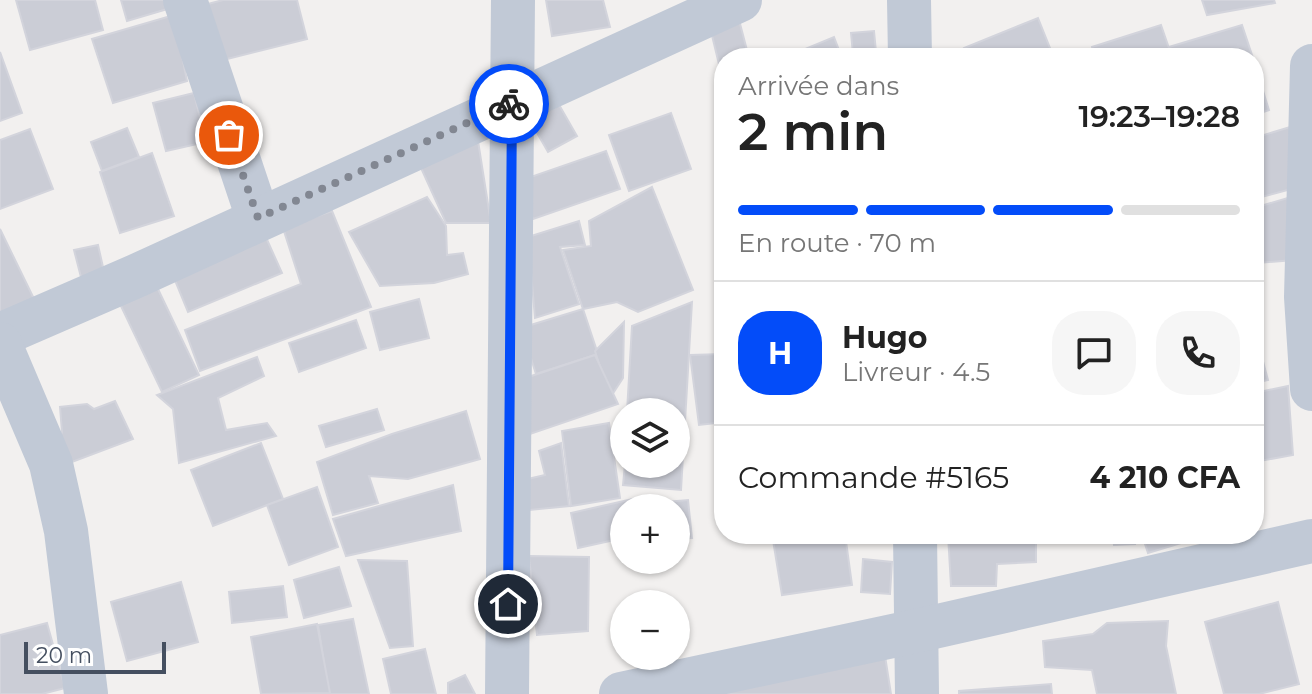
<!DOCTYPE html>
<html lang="fr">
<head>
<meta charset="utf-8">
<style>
  :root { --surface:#fff; --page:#f6f6f6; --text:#222; --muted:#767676; --line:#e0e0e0; --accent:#034cf9 }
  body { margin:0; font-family:Montserrat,sans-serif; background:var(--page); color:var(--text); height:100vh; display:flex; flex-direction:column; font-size:30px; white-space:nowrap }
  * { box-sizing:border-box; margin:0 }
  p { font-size:26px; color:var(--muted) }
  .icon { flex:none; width:44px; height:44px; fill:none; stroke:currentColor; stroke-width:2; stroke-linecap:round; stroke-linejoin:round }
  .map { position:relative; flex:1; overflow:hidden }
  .details { position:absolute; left:714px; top:48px; width:550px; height:496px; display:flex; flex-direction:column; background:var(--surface); border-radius:32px; box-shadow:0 2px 6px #0004 }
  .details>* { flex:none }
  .buttons { position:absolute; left:610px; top:398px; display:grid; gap:16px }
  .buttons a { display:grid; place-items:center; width:80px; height:80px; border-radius:50%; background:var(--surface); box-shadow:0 2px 6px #0004; font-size:40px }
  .scale { position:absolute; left:24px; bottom:20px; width:142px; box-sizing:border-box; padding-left:8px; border:4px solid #454f60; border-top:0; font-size:22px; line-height:28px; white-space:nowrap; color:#454f60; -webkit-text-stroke:6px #fff; paint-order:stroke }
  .pin { position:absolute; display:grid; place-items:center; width:68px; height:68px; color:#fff; margin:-34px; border:4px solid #fff; border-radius:50%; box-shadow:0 2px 8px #0007 }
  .courier { position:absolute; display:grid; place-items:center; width:80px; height:80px; margin:-40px; border:6px solid #034cf9; border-radius:50%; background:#fff; color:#222; box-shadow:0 2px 10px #0007 }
  .headline em { font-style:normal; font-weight:600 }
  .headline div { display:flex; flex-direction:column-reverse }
  .headline { display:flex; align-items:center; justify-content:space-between; height:136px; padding:0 24px }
  h1 { font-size:52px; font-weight:600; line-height:60px }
  .bar { display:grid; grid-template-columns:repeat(4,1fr); gap:12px 8px; align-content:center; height:96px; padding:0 24px }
  .bar i { height:10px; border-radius:6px; background:var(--line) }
  .bar .active { background:var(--accent) }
  .bar p { grid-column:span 4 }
  .line { display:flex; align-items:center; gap:20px; padding:0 24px; border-top:2px solid var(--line) }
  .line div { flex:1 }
  .round { display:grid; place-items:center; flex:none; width:84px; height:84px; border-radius:32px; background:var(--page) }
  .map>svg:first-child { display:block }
  .building { fill:#cbcdd6; stroke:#d3d4dc; stroke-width:2 }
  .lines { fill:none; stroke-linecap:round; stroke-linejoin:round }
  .minor { stroke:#c1c9d6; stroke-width:44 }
  .done { stroke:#828792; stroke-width:8; stroke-dasharray:0 14.4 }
  .route { stroke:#034cf9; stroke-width:10 }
</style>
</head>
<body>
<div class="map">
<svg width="1312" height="694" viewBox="0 0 1312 694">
  <rect width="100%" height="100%" fill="#f2f0ef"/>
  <g class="building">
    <path d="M16,0H95L103,30L30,50Z"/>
    <path d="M121,0H171L174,7L127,21Z"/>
    <path d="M223,0H297L307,39L219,61L204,5Z"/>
    <path d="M546,0H603L610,27L552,36Z"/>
    <path d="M1202,0H1274L1275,3L1207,15Z"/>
    <path d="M174,15L187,81L113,103L92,39Z"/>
    <path d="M738,16L749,58H724V85L709,23Z"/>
    <path d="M1038,18L1054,58H969L964,48Z"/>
    <path d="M1161,25L1170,51L1148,58H1095L1092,47Z"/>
    <path d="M1242,25L1253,58H1172L1169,47Z"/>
    <path d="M874,31L876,52L853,54L851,33Z"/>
    <path d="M834,37L842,58H808L805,49Z"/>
    <path d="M0,52L22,113L0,121Z"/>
    <path d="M1254,62L1269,110L1254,115Z"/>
    <path d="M194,93L206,142L166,151L153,103Z"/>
    <path d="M558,103L577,136L548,152L529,119Z"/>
    <path d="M671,113L691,169L629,191L609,135Z"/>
    <path d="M1290,127L1295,188L1254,199V138Z"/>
    <path d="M127,128L139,157L102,171L91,142Z"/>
    <path d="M30,129L53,189L0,209V140Z"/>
    <path d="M478,141L491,223H446L416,157Z"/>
    <path d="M606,151L620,189L533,219L519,181Z"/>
    <path d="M152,153L174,216L120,233L100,172Z"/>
    <path d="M652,187L693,290L638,312L617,302L583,309L563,250L591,246L589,221Z"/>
    <path d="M427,197L446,226L447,255L463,253L468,274L434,283L380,286L349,232Z"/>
    <path d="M1291,197L1294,260L1258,263L1254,250V208Z"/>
    <path d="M332,211L371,307L200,371L185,330L301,284L283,228Z"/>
    <path d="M579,221L585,245L560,247L579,304L535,318L528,237Z"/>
    <path d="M0,229L36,303L0,315Z"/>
    <path d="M264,233L282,273L188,312L172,273Z"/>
    <path d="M98,245L105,276L82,281L74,250Z"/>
    <path d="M157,287L199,375L162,392L120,304Z"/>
    <path d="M419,299L429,338L380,350L370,312Z"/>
    <path d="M692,302L681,490L623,485L625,464H676V412H627L632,326Z"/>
    <path d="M583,309L598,354L536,374L521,328Z"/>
    <path d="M356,320L366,348L299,372L289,343Z"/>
    <path d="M624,322L623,378L610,398L595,351Z"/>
    <path d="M1254,328L1268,380L1254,383Z"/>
    <path d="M724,354V422L699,425L690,355Z"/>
    <path d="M595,355L618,404L527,435L510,383Z"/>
    <path d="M257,357L264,376L218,398L226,430L267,423L276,436L179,463L173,409L157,395Z"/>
    <path d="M1288,386L1293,455L1254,462V393Z"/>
    <path d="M115,401L133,439L64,465L56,445L62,432L60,407L87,404L94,409Z"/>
    <path d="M377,409L384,430L326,447L319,426Z"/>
    <path d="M466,411L480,459L408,479L369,476L378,503L333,515L317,462L392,434Z"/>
    <path d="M609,423L620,498L571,506L562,431Z"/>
    <path d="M261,443L283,499L213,526L191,470Z"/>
    <path d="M561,443L569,506L520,511L523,480L545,475L539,451Z"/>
    <path d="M453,485L461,531L346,556L333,519Z"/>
    <path d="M317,487L338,547L289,565L267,505Z"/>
    <path d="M646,496L649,508H624V538L578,548L571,513Z"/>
    <path d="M688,500L692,538L676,539V508H655L654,503Z"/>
    <path d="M772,534H845L852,585L782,595Z"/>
    <path d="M948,534H1036V562L997,564L996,586H951Z"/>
    <path d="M1113,534H1134L1135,544L1114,545Z"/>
    <path d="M1166,534H1196L1198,538L1148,553L1144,541Z"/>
    <path d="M529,556L589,557L588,631L537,635Z"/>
    <path d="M863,559L892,562L890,594L861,592Z"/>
    <path d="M358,560L407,561L413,646L390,648Z"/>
    <path d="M339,567L351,606L304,618L294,580Z"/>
    <path d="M181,582L198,642L127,661L111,602Z"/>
    <path d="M283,586L287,617L232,623L229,592Z"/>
    <path d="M1278,602L1299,684L1259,694H1224L1205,622Z"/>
    <path d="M353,619L369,694H329L318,625Z"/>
    <path d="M1168,621L1166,646L1176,694H1097L1092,670L1045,667L1043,641L1093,634L1107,623Z"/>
    <path d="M47,623L65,688L42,694H0V635Z"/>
    <path d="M317,624L330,693L261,694L251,637Z"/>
    <path d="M425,649L436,694H391L383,659Z"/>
    <path d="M885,656L891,694H690Z"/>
    <path d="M465,675L475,694H448V683Z"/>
    <path d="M1051,684L1052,694H959V691Z"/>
  </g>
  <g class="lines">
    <g class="minor">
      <path d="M185,0L258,218"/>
      <path d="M909,0L910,58"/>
      <path d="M1312,66L1306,297L1312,389"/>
      <path d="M0,335L136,276L740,0"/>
      <path d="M0,344L51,464L66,531L86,694"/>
      <path d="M915,534L917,694"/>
      <path d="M507,694L513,0"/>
      <path d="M621,694L916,631L1312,541"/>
    </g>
  </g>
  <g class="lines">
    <path class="done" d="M229,135L258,218L509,104"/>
    <path class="route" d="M508,604L512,103L509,104"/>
  </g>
</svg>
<div class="buttons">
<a><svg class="icon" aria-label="layers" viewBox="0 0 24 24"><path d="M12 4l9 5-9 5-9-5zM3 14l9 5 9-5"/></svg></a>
<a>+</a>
<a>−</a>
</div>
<div class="scale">20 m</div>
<div class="pin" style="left:229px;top:135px;background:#ea580c"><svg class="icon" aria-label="bag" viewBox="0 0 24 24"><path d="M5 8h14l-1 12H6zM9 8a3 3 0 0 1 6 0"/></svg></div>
<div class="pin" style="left:508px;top:604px;background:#1f2937"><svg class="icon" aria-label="home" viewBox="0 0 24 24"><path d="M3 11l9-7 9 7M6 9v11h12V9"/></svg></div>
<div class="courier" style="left:509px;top:104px"><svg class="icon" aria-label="bike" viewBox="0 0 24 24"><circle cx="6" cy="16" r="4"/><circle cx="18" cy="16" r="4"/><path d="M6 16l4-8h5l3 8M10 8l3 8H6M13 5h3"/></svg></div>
<section class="details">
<div class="headline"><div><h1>2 min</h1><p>Arrivée dans</p></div><em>19:23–19:28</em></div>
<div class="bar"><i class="active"></i><i class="active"></i><i class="active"></i><i></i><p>En route · 70 m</p></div>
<div class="line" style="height:144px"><b class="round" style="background:var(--accent);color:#fff">H</b><div><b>Hugo</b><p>Livreur · 4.5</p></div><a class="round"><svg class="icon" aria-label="chat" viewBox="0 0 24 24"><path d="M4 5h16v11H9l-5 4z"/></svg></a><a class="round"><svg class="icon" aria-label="phone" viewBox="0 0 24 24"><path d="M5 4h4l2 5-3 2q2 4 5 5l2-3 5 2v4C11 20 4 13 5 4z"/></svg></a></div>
<div class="line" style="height:104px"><div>Commande #5165</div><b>4 210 CFA</b></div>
</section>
</div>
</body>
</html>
